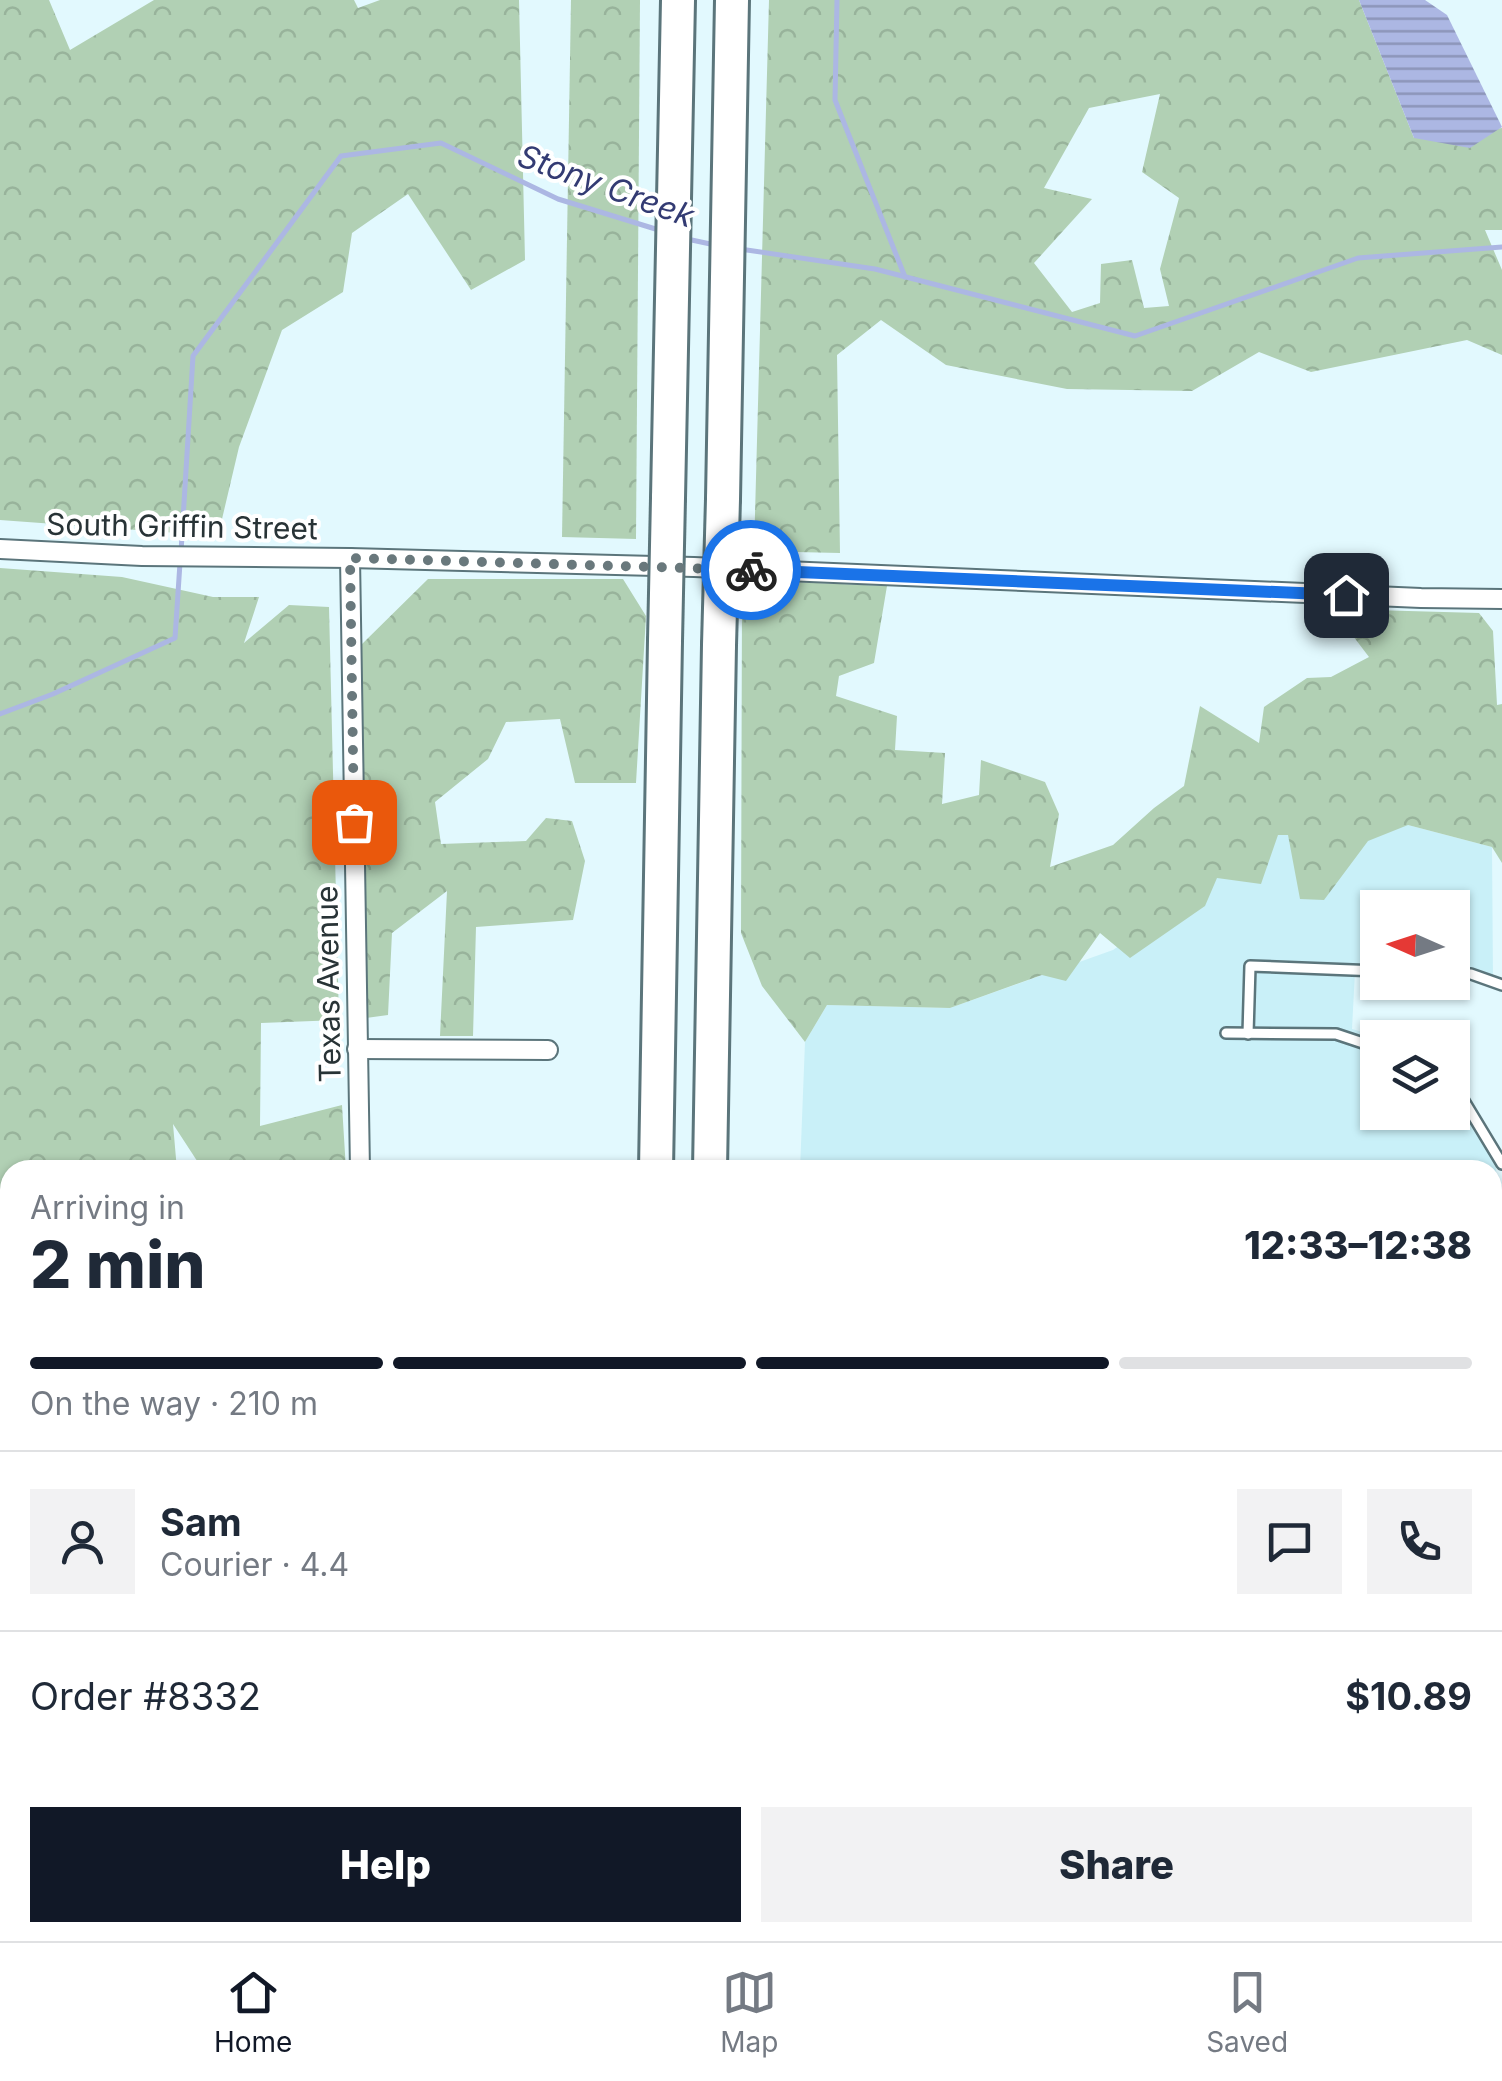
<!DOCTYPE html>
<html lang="en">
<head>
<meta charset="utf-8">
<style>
  :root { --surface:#fff; --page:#f2f2f3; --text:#1f2937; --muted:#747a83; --line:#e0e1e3; --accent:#111827 }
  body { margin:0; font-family:Inter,sans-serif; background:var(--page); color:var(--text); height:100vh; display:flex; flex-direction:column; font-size:38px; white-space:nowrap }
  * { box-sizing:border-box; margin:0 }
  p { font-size:32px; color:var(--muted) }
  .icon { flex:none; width:55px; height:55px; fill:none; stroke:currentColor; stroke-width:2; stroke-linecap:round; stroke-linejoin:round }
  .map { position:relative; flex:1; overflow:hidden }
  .drawer { position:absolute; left:0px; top:1160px; width:1502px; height:782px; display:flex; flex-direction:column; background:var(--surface); border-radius:30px 30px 0 0; box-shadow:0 2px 8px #0004 }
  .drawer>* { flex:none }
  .needle { width:65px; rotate:273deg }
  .fabs { position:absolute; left:1360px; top:890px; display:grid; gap:20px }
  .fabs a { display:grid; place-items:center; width:110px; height:110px; border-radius:0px; background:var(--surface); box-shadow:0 2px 8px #0004; font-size:50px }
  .pin { position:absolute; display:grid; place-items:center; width:85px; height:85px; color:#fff; margin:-42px; border-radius:20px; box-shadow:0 5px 15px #0006 }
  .courier { position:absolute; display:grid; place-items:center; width:100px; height:100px; margin:-50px; border:8px solid #1a73e8; border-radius:50%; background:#fff; color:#222; box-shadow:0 2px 12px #0007 }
  .head em { font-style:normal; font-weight:800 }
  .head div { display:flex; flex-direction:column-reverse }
  .head { display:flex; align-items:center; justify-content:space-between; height:170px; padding:0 30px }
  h1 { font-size:65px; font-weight:800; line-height:75px }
  .bar { display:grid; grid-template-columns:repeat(4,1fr); gap:15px 10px; align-content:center; height:120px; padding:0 30px }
  .bar i { height:12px; border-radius:8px; background:var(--line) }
  .bar .active { background:var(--accent) }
  .bar p { grid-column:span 4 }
  .line { display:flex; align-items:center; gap:25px; padding:0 30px; border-top:2px solid var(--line) }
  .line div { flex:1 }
  .round { display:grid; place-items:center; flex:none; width:105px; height:105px; border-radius:0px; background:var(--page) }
  .action { display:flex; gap:20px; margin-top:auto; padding:20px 30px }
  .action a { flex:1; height:115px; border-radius:0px; background:var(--accent); color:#fff; font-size:40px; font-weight:800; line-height:115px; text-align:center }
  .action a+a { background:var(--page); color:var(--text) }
  .tabs { display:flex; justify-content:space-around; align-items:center; height:140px; border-top:2px solid var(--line); background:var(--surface); font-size:28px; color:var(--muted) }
  .tabs a { display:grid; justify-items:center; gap:5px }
  .tabs .active { color:var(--accent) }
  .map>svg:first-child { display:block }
  .built { fill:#c9f0f8 }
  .forest { fill:url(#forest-crowns); fill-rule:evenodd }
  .cemetery { fill:url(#cemetery-stones) }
  .water { fill:url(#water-rules) }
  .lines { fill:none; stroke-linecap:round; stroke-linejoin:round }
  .stream { stroke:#acb7e3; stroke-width:5 }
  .service-casing { stroke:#5b757b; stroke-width:14 }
  .minor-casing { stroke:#5b757b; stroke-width:22 }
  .motorway-casing { stroke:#5b757b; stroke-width:38 }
  .service { stroke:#fff; stroke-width:9 }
  .minor { stroke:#fff; stroke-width:18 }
  .motorway { stroke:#fff; stroke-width:32 }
  .motorway-bridge-casing { stroke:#5b757b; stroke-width:38; stroke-linecap:butt }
  .motorway-bridge { stroke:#fff; stroke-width:32 }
  .done { stroke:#69787c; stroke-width:10; stroke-dasharray:0 18 }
  .route { stroke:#1a73e8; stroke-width:12 }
  .labels { text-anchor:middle; stroke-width:8; stroke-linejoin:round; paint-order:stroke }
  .street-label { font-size:30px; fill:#283336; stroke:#fff }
  .water-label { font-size:32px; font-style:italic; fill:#333b73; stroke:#fff }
</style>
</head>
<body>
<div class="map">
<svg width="1502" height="1941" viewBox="0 0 1502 1941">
  <defs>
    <pattern id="forest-crowns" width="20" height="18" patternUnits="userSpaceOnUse" patternTransform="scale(2.5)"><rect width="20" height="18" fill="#b1d0b4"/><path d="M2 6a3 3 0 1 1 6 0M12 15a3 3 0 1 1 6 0" fill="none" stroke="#98b39b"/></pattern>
    <pattern id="cemetery-stones" width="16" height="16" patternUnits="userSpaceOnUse" patternTransform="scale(2.5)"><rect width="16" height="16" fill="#b1d0b4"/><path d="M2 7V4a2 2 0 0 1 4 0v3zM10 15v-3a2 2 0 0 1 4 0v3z" fill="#98b39b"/></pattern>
    <pattern id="water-rules" width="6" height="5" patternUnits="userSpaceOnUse" patternTransform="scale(2.5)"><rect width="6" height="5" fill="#acb7e3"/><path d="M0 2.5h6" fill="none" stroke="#8c95b9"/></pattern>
  </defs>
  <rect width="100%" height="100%" fill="#e2f9fe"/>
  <path class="built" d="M1408,825L1492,847L1493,982L1453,974L1452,908H1378L1377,971H1355L1352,1029L1380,1037L1378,1038V1112H1452L1453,1081L1496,1154L1498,1300H1492V1170H800L805,1042L827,1005L950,1008L1113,950L1278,835Z"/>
  <g class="forest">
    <path d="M0,0H49L70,50L154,0H354L358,8L380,0H519L525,260L471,290L408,194L352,233L343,292L282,330L239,447L218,536L0,520Z"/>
    <path d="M571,0H640L636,539L562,537Z"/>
    <path d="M769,0H1359L1414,138L1502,128V230H1485L1502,270V355L1467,340L1311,372L1259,352L1192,391L1067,389L946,365L881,320L837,355L840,553L754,551ZM1160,94L1142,172L1179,198L1160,269L1169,306L1144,308L1132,260L1101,264L1100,303L1072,312L1034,263L1092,199L1044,188L1089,108Z"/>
    <path d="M0,568L122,577L213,597H259L244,643L289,605L329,607L339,1020L261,1023L260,1126L342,1105L346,1170H203L173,1124L177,1170H10V1372L0,1378Z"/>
    <path d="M428,579H623L646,616L636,783H575L560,719L506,722L488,759L435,802L441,844L526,841L546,818L572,821L585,861L573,920L476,927L473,1036H440L447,891L392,933L388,1015L366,1018L360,646Z"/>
    <path d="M770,581L887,586L874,663L839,676L836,696L897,716L895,750L945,753L942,804L979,795L981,760L1045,782L1059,814L1050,867L1113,845L1154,808L1184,786L1200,706L1259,743L1264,707L1307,678L1331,677L1369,657L1350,632L1373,610L1479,613L1493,631L1497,705L1502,704V863L1492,847L1408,825L1368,841L1324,900L1300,899L1288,835H1278L1261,884L1217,878L1205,906L1130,958L1100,933L1066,981L1042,975L950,1008L827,1005L805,1042L762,986L741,933L742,601Z"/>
    <path d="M0,1565L10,1566V1750L0,1749Z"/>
  </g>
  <g class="cemetery">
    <path d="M1492,1300H1498L1502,1513V1941H800V1933L1492,1932Z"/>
    <path d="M10,1372V1566L0,1565V1378Z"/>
  </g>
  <path class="water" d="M1359,0H1425L1447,15L1502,127L1470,148L1414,138Z"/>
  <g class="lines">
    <g class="stream">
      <path d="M837,0L835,100L905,277"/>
      <path d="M687,239L715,245"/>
      <path d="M740,249L875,269L1135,336L1358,258L1502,247"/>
      <path d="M181,552L193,356L341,156L441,143L558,199L662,231"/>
      <path d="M0,714L53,694L175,638L180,563"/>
    </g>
    <defs>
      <g id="service">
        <path d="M1452,974H1471L1502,985"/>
        <path d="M1226,1033L1336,1034L1378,1048"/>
        <path d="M1248,1034L1250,966L1378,971"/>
        <path d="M1452,1081L1502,1164"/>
        <path d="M0,1402H10"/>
        <path d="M0,1520L10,1521"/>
        <path d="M1492,1922L1502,1927"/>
        <path d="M1218,1932V1941"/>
      </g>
      <g id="minor">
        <path d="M0,549L142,556L350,558L694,567L1421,598L1502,599"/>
        <path d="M350,558L360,1170"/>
        <path d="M357,1049L548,1050"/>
        <path d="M375,1932V1941"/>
      </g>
      <g id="motorway">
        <path d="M668,498L678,0"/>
        <path d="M723,499L732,0"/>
        <path d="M656,1170L665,641"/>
        <path d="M710,1170L719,645"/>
        <path d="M658,1932V1941"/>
        <path d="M708,1932L709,1941"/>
        <path d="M607,1941L608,1932"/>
      </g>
    </defs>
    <use href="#service" class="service-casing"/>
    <use href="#minor" class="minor-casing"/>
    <use href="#motorway" class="motorway-casing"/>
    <use href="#service" class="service"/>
    <use href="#minor" class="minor"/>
    <use href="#motorway" class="motorway"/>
    <defs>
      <g id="motorway-bridge">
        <path d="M665,641L668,498"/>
        <path d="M719,645L723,499"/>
      </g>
    </defs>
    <use href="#motorway-bridge" class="motorway-bridge-casing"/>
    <use href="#motorway-bridge" class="motorway-bridge"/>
  </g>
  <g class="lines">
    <path class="done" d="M354,822L350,558L751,570"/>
    <path class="route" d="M751,570L1346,595"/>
  </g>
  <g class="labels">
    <g class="street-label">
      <text transform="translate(182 527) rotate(1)" y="10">South Griffin Street</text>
      <text transform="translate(329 984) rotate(-91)" y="10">Texas Avenue</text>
    </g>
    <g class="water-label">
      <text transform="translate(606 186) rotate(20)" y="11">Stony Creek</text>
    </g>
  </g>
</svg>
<div class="fabs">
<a><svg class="needle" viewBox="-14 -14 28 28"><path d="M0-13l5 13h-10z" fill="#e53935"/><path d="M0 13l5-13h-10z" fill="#747a83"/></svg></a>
<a><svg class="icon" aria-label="layers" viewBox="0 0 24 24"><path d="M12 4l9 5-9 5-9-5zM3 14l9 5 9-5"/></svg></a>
</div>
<div class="pin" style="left:354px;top:822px;background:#ea580c"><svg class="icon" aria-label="bag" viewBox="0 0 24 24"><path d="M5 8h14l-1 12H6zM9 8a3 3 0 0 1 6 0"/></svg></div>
<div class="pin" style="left:1346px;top:595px;background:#1f2937"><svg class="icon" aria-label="home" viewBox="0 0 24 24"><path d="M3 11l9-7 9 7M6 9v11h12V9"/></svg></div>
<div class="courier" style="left:751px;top:570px"><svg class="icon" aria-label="bike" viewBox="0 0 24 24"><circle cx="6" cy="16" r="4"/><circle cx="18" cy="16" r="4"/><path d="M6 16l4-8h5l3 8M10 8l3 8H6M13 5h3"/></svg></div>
<section class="drawer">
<div class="head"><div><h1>2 min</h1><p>Arriving in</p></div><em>12:33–12:38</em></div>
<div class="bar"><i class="active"></i><i class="active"></i><i class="active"></i><i></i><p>On the way · 210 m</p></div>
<div class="line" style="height:180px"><a class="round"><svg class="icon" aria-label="person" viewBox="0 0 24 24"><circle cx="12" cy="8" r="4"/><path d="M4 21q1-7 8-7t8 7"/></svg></a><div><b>Sam</b><p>Courier · 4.4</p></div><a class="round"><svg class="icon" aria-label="chat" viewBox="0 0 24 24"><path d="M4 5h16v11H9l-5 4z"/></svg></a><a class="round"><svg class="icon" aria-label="phone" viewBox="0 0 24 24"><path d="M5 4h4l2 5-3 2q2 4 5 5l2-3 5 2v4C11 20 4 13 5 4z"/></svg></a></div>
<div class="line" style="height:130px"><div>Order #8332</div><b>$10.89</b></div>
<div class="action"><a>Help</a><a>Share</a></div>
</section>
</div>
<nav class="tabs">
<a class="active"><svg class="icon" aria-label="home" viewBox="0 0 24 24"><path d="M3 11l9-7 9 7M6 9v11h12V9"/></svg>Home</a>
<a><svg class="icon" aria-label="map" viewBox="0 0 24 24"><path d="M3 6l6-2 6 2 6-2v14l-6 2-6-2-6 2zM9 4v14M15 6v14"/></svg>Map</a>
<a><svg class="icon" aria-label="saved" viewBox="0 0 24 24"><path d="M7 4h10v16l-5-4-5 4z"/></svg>Saved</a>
</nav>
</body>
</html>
